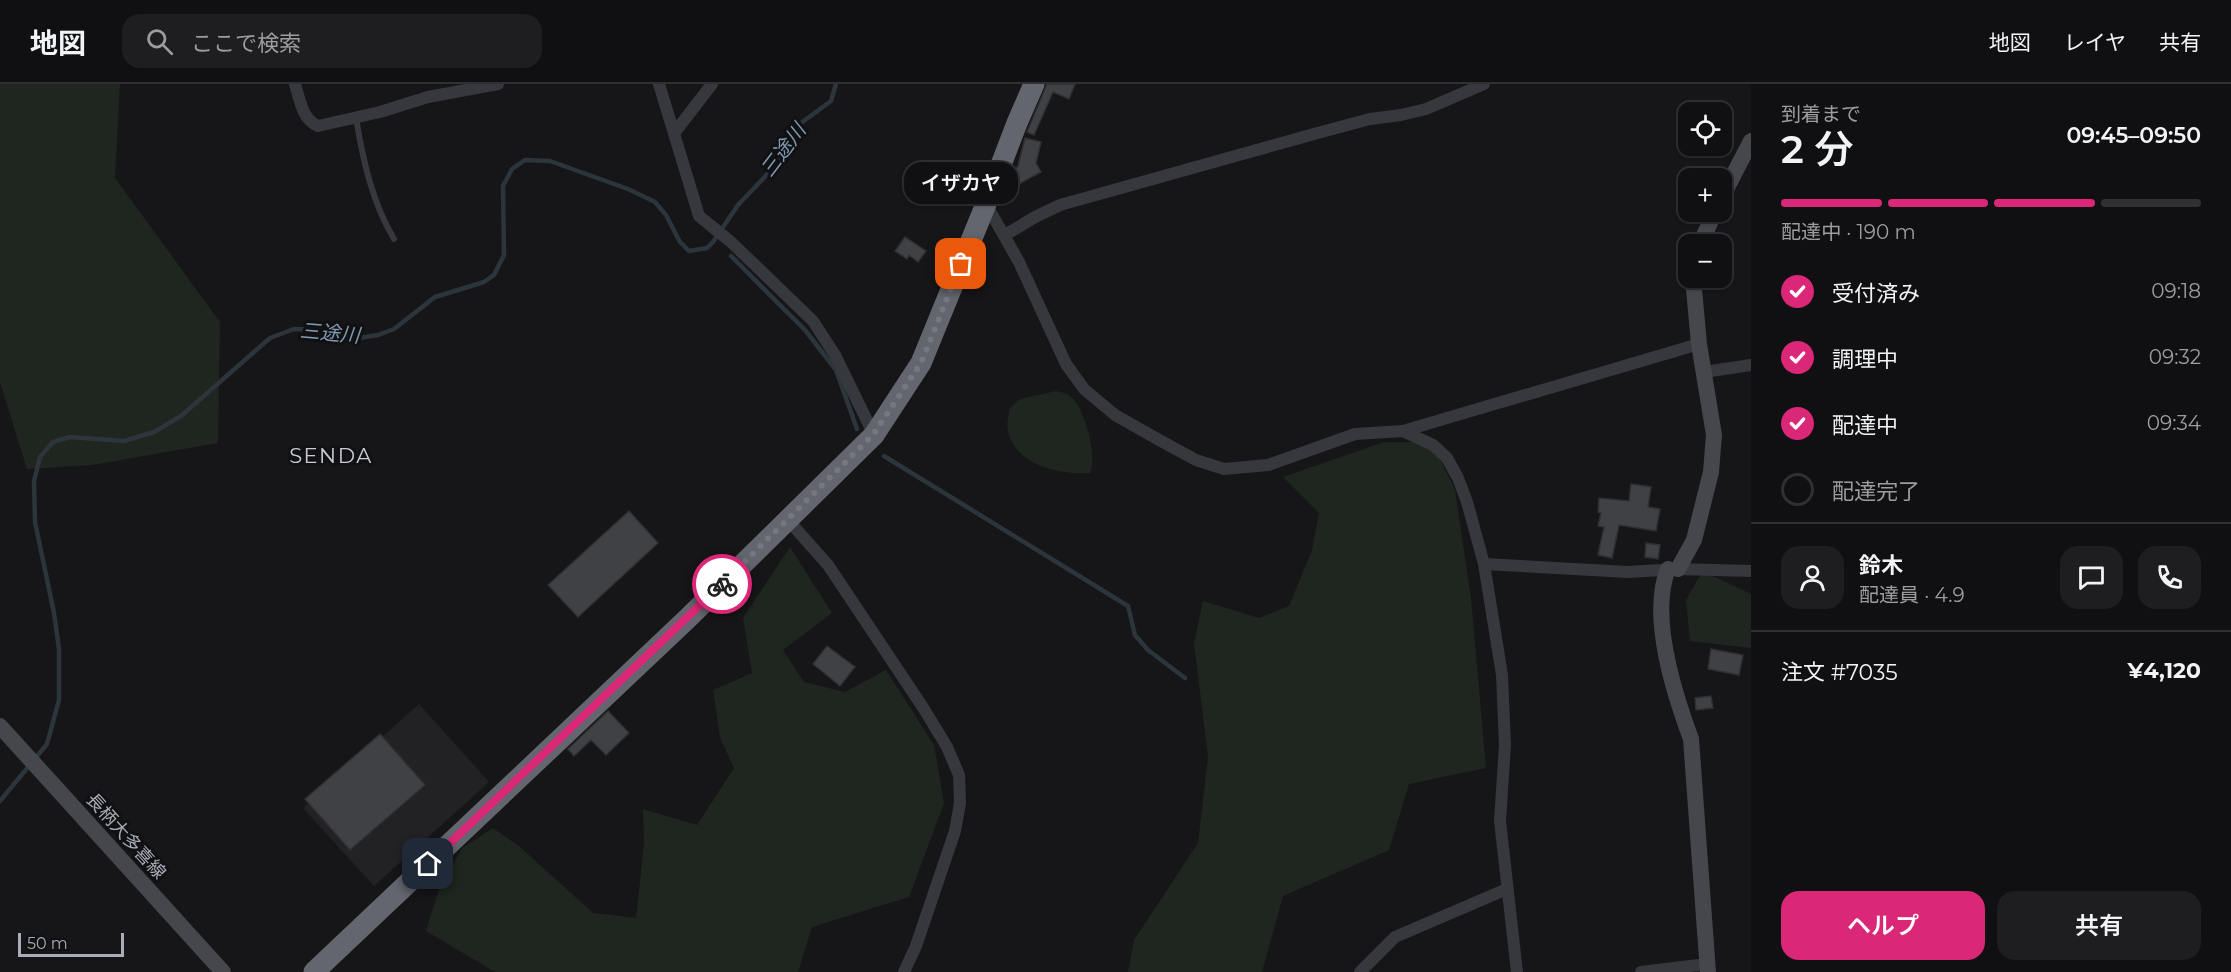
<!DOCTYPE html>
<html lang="ja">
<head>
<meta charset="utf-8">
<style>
  :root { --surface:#101012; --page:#1e1e20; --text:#f1f3f6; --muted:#9c9d9f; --line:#303032; --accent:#db2777 }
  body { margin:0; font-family:Montserrat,"Noto Sans JP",sans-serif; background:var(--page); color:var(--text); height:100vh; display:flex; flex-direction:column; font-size:22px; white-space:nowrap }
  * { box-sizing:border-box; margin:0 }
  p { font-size:20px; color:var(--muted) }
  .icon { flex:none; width:33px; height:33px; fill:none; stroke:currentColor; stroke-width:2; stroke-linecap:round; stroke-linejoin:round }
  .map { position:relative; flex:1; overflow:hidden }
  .drawer { display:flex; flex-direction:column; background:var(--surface); width:480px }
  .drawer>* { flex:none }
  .tools { position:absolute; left:1678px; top:18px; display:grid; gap:12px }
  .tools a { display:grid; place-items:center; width:54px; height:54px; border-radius:12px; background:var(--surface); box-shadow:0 2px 4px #0004,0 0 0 2px var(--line); font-size:30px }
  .scale { position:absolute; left:18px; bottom:15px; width:106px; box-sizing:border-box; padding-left:6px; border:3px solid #a8adb8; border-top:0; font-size:16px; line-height:21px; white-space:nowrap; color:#a8adb8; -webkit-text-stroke:4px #111113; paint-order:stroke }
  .pin { position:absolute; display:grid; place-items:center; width:51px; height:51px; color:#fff; margin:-26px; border-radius:12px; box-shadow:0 3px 9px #0006 }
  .courier { position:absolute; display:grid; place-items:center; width:60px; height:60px; margin:-30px; border:4px solid #db2777; border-radius:50%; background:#fff; color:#222; box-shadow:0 2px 8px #0007 }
  .bubble { position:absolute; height:42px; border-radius:18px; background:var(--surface); box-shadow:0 2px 4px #0004,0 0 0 2px var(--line); font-size:20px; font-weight:600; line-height:42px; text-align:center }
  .headline em { font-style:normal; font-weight:600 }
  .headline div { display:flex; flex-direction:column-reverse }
  .headline { display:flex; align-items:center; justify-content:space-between; height:102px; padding:0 30px }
  h1 { font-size:39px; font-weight:600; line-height:45px }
  .bar { display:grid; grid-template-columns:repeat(4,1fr); gap:9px 6px; align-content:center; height:72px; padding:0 30px }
  .bar i { height:8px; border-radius:4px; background:var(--line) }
  .bar .active { background:var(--accent) }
  .bar p { grid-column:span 4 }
  .line { display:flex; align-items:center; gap:15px; padding:0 30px; border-top:2px solid var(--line) }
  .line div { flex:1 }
  .round { display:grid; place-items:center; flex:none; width:63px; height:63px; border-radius:18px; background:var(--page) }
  ol { padding:0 30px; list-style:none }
  li { display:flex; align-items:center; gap:18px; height:66px }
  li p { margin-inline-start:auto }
  li .icon { padding:6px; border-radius:50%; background:var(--accent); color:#fff; stroke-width:4 }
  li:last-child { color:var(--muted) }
  li i { width:33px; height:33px; border:3px solid var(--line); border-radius:50% }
  .button { display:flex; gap:12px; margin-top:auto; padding:12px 30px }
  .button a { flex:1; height:69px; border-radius:18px; background:var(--accent); color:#fff; font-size:24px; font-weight:600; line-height:69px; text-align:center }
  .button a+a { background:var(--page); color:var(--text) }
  header { display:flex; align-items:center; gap:36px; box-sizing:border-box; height:84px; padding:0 30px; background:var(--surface); border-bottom:2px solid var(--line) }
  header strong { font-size:28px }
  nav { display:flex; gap:33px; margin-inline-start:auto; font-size:21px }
  .search { width:420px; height:54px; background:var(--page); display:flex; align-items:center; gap:15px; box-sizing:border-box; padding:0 21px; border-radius:18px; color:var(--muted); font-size:22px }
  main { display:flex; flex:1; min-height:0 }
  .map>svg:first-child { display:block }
  .built { fill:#222225 }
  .green { fill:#1e261f }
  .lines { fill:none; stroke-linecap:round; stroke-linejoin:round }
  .stream { stroke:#2c353c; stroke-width:4.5 }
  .building { fill:#404145; stroke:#303034; stroke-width:1.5 }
  .lane { stroke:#37383d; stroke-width:6 }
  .street { stroke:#37383d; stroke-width:12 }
  .secondary { stroke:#45474d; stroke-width:16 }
  .highway { stroke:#63666e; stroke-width:21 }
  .done { stroke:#757880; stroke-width:6; stroke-dasharray:0 10.8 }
  .route { stroke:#db2777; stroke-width:8 }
  .labels { text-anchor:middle; stroke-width:6; stroke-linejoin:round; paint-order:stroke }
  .street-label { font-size:18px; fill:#a8adb8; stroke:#111113 }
  .water-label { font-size:20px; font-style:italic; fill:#7f9bb3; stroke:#111113 }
  .quarter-label { font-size:21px; letter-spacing:1.5px; fill:#c9ccd4; stroke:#111113 }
</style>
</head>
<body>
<header>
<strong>地図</strong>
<div class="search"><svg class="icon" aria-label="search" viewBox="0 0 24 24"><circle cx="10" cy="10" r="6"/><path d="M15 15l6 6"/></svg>ここで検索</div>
<nav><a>地図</a><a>レイヤ</a><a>共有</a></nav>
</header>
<main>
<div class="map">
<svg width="1751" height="888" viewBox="0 0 1751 888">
  <rect width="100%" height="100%" fill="#161618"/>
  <path class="built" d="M419,620L489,698L374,802L303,724Z"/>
  <g class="green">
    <path d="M0,0H120L115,94L220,238L218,359L92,381L27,385L0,298Z"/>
    <path d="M1056,307C1060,308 1067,309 1070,312C1085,323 1098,374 1090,389C1061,391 1016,382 1008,348C1006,341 1009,332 1009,325L1020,315Z"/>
    <path d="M1384,358H1432L1455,406L1471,514L1486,684L1409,700L1389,766L1283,812L1262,888H1128L1134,856L1198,759L1208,673L1194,559L1203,517L1259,534L1289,522L1312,466L1319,429L1283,393Z"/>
    <path d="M790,463L832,529L783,566L804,598L845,608L886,586L934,661L944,719L909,813L812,843L798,888H495L426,847L438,808L462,764L493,744L519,762L593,829L636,834L644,760L643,725L697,741L734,684L720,654L713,606L752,589L743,534Z"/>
    <path d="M1701,490L1715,493L1751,510V564L1690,557L1686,516Z"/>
  </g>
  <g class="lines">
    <g class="stream">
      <path d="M731,172L805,246L836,286L857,345"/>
      <path d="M884,372L1128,522L1135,551L1148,566L1185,594"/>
      <path d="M0,717L47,660L59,616V565L54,529L35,438L34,397L40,373L53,358L70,353L124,357L154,348L181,332L270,254L294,245L322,246L353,255L378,251L394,245L435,213L484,198L494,191L504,171L503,102L512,85L525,76L550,77L628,105L655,118L666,131L680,158L689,167L707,164L713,158L738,121L778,79L797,42L831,17L836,0"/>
    </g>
  </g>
  <g class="building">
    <path d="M1047,0H1075L1069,15L1053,8L1034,51L1027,48Z"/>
    <path d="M1025,54L1041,58L1036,79L1041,88L1019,100L1012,88L1018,82Z"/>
    <path d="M905,153L926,167L918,178L909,171L907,175L895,167Z"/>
    <path d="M1631,400L1651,403L1648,423L1660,425L1656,447L1619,441L1612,474L1598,471L1604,443L1598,442L1601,429L1598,428L1599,414L1629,417Z"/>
    <path d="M629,427L658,459L578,533L548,501Z"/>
    <path d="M1646,459L1660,461L1658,475L1645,473Z"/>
    <path d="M827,562L855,583L840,602L813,580Z"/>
    <path d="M1711,565L1743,571L1739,591L1708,585Z"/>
    <path d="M1711,612L1713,624L1696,626L1695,614Z"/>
    <path d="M608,627L629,649L606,671L591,656L574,672L568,665Z"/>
    <path d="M380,650L425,701L350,766L305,715Z"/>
  </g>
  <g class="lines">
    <path class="lane" d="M356,34C363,76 372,118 394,155"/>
    <g class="street">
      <path d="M295,0C300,16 302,35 318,42L380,28L428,13L498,0"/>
      <path d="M659,0L699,132L731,158L813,237L835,271L874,351"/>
      <path d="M675,48L712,0"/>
      <path d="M986,120L1019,178L1066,280L1084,305L1115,331L1161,357L1196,376L1224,385L1268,381L1355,350L1403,347L1433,361L1447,374L1458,394L1467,418L1484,480L1502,591L1505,661L1500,737L1517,888"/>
      <path d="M1005,151L1035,133L1060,121L1314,50L1370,35L1401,31L1426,25L1484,0"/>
      <path d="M1704,288L1751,281"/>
      <path d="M1403,347L1699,260"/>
      <path d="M788,436L828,481L924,625L947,663L959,691L960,719L955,747L916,862L904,888"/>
      <path d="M1484,480L1628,488L1678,485L1751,487"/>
      <path d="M1360,888L1395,853L1507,805"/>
      <path d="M1641,888L1707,880"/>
    </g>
    <g class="secondary">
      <path d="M1722,113L1751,57"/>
      <path d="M1700,160L1715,128"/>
      <path d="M1668,485C1649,532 1674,609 1691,655L1708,888"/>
      <path d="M1678,485L1694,456L1711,388L1714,351L1699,260L1693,194"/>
      <path d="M0,642L223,888"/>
    </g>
    <path class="highway" d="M314,888L687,535L874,351L921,279L986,120L1017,39L1034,0"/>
  </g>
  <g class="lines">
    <path class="done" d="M722,500L873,351L921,279L961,180"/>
    <path class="route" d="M428,780L722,500"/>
  </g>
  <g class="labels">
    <g class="street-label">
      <text transform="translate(126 752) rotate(48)" y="6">長柄大多喜線</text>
    </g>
    <g class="water-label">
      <text transform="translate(783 66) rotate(-53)" y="7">三途川</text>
      <text transform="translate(330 249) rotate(5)" y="7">三途川</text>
    </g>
    <g class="quarter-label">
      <text x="331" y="379">SENDA</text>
    </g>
  </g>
</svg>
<div class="tools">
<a><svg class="icon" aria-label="locate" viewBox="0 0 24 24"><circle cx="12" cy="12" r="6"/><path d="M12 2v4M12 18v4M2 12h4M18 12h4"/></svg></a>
<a>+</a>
<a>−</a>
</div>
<div class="scale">50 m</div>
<div class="pin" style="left:961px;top:180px;background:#ea580c"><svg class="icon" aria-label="bag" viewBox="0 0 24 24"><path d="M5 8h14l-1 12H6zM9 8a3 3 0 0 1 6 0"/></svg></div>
<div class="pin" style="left:428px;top:780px;background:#1f2937"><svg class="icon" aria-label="home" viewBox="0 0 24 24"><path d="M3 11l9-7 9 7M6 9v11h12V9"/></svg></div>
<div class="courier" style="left:722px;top:500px"><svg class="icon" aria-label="bike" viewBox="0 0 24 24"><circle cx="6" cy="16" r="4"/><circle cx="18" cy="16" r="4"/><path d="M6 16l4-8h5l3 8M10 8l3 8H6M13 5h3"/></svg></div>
<div class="bubble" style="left:904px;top:78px;width:114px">イザカヤ</div>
</div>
<section class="drawer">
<div class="headline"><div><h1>2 分</h1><p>到着まで</p></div><em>09:45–09:50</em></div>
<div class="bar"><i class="active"></i><i class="active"></i><i class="active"></i><i></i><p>配達中 · 190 m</p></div>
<ol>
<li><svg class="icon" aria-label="check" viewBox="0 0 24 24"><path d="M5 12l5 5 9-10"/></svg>受付済み<p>09:18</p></li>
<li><svg class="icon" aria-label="check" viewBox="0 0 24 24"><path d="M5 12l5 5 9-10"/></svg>調理中<p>09:32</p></li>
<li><svg class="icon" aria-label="check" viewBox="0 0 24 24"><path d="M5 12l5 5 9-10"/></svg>配達中<p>09:34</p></li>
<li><i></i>配達完了</li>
</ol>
<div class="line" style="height:108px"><a class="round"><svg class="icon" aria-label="person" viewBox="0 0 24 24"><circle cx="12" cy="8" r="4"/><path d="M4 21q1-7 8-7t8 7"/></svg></a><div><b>鈴木</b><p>配達員 · 4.9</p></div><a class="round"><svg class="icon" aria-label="chat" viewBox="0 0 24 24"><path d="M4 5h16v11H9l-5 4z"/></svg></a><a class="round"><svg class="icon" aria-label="phone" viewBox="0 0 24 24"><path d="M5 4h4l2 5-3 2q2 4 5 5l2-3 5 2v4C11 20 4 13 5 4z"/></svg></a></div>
<div class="line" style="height:78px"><div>注文 #7035</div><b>¥4,120</b></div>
<div class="button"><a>ヘルプ</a><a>共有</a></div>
</section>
</main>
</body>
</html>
